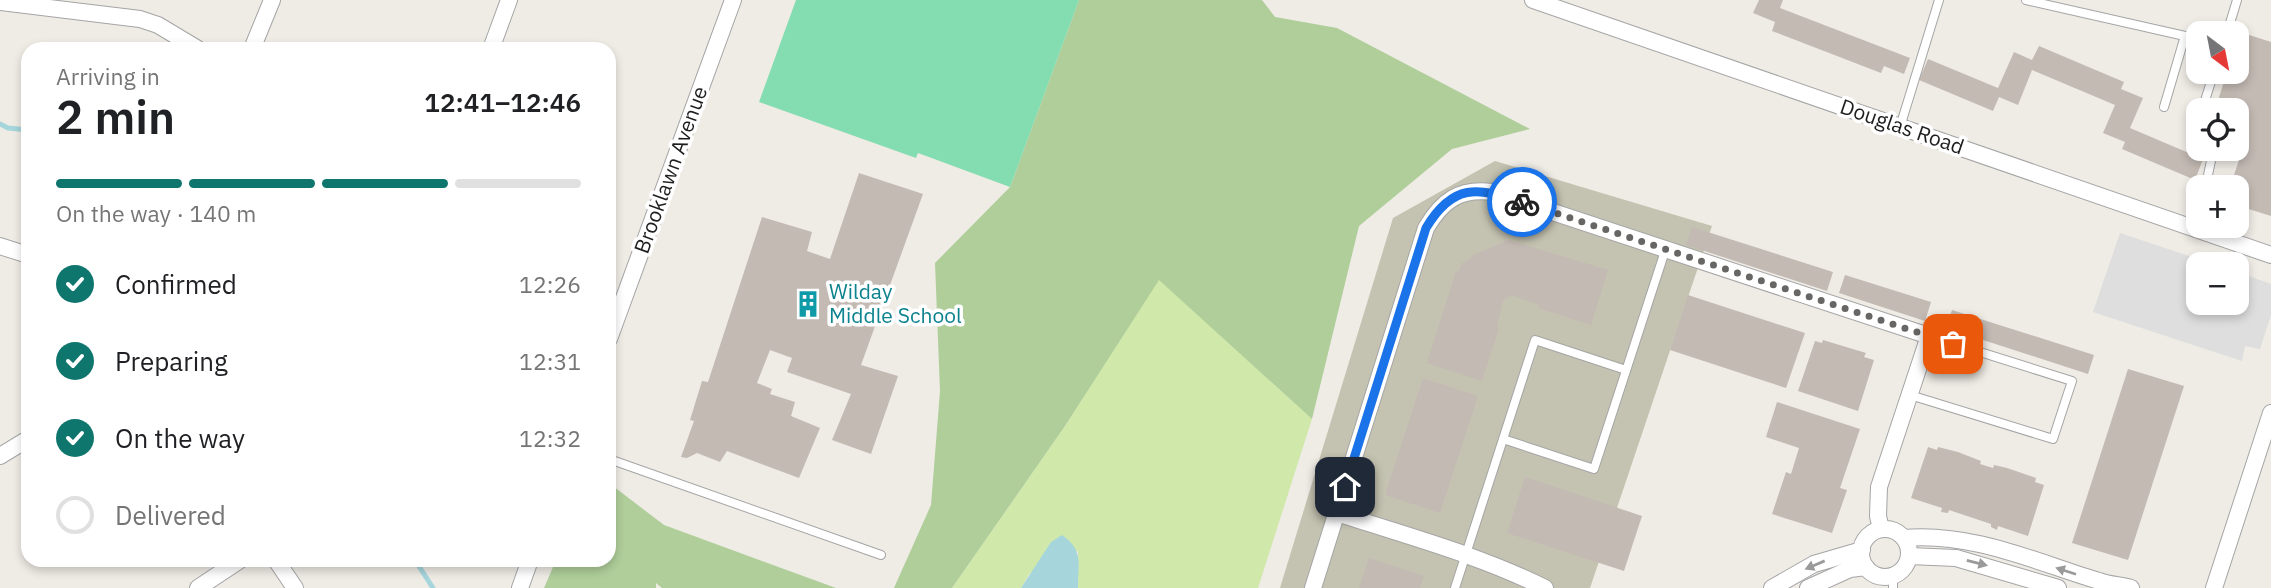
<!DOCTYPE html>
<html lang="en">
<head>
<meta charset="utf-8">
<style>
  :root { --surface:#fff; --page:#f6f6f6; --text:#202124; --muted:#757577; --line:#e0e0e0; --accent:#0f766e }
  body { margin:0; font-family:"IBM Plex Sans",sans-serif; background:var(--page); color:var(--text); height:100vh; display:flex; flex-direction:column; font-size:26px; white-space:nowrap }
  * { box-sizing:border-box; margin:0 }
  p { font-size:23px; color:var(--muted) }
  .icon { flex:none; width:38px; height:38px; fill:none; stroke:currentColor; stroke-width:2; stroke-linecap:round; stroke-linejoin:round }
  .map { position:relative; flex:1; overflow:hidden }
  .sheet { position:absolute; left:21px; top:42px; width:595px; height:525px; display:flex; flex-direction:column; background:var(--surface); border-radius:21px; box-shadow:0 4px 10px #0003 }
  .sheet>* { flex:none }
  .needle { width:46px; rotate:148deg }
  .fabs { position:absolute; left:2186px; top:21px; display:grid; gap:14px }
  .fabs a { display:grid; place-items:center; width:63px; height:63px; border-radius:14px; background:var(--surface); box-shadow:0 4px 10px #0003; font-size:35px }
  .pin { position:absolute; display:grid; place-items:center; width:60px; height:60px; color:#fff; margin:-30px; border-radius:14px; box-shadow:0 4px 10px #0006 }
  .courier { position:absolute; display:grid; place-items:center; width:70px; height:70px; margin:-35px; border:5px solid #1a73e8; border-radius:50%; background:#fff; color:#222; box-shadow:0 2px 9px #0007 }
  .summary em { font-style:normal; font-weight:600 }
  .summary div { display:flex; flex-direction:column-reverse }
  .summary { display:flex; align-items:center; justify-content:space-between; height:119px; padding:0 35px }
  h1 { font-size:46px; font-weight:600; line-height:52px }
  .bar { display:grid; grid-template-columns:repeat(4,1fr); gap:10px 7px; align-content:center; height:84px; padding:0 35px }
  .bar i { height:9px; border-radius:5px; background:var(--line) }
  .bar .active { background:var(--accent) }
  .bar p { grid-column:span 4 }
  ol { padding:0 35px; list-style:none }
  li { display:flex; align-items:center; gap:21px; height:77px }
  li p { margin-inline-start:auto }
  li .icon { padding:7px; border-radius:50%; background:var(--accent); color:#fff; stroke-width:4 }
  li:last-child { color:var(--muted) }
  li i { width:38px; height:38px; border:4px solid var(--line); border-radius:50% }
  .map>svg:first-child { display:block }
  .construction { fill:#c4c2b0 }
  .grass { fill:#d0e9ab }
  .forest { fill:#afce9a }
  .pitch { fill:#84ddb1 }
  .parking { fill:#dedede }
  .water { fill:#a6d6dc }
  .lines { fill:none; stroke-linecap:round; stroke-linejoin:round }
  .stream { stroke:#a6d6dc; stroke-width:5 }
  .building { fill:#c4bab4 }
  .service-casing { stroke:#a5a5a5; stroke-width:10 }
  .minor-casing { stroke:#a5a5a5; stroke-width:18 }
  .service { stroke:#fff; stroke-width:8 }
  .minor { stroke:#fff; stroke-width:16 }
  .oneway { fill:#9a9a9a }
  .done { stroke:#676664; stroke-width:7; stroke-dasharray:0 12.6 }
  .route { stroke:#1a73e8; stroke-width:9 }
  .labels { text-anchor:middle; stroke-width:7; stroke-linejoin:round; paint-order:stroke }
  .street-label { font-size:21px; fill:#1e1e1e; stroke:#fff }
  .culture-label { font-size:21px; fill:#0d838f; stroke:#fff; text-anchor:start }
</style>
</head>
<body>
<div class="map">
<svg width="2271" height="588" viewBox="0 0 2271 588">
  <rect width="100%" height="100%" fill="#efebe5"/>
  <path class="construction" d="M1495,161L1712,226L1590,588H1280L1393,218Z"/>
  <path class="grass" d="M1159,279L1312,419L1258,588H1078V551L1030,573L1021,588H952L1065,426Z"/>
  <g class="forest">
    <path d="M1079,0H1262L1275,17L1337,28L1530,129L1452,149L1359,226L1312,419L1159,280L1065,426L952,588H894L931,505L940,391L935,263L1010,187Z"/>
    <path d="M609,483L664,525L836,588H662L656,583V588H544L556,560H609Z"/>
  </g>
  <path class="pitch" d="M796,0H1079L1010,187L918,153L916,158L759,102Z"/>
  <path class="parking" d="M2120,233L2213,264H2198V303H2236L2237,272L2271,284V315L2260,349L2245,346L2242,361L2093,312Z"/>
  <path class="water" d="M1062,535C1084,550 1078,564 1078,588H1021L1051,542Z"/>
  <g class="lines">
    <g class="stream">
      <path d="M0,124L8,128L28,130"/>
      <path d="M415,560L433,588"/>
    </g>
  </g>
  <g class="building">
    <path d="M1759,0H1783L1780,8L1910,58L1904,74L1884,66L1881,73L1772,31L1775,22L1753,13Z"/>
    <path d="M2240,32L2271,42V216L2236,205V187H2230L2240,157L2224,152L2225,149H2236V110H2215L2227,72H2236V44Z"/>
    <path d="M2039,46L2124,82L2121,89L2143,98L2130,128L2203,159L2195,180L2122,149L2125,142L2103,133L2115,105L2032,70L2018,105L1999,97L1993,111L1919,80L1928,59L1998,88L2014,52L2032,60Z"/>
    <path d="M859,173L923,194L861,365L898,376L871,454L832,440L851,394L787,372L792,358L770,350L757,383L772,389L770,394L795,402L791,416L820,428L799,478L727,451L720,462L697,453L687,458L681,457L694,421L690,420L702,381L708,382L762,217L812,232L807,251L830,259Z"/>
    <path d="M1692,227L1833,272L1827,291L1686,245Z"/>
    <path d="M1508,240L1608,270L1591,325L1538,308L1539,305L1512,295L1503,300L1497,327L1499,328L1482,381L1427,363L1456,271L1459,272L1462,263L1472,258L1471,256Z"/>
    <path d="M1845,275L1931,302L1925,321L1839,293Z"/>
    <path d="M1688,295L1805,333L1786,388L1670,350Z"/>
    <path d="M1952,310L2094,355L2088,374L1946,328Z"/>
    <path d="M1823,340L1866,353L1864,357L1874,360L1858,411L1798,391L1815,341L1822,343Z"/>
    <path d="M2128,369L2184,386L2128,560L2072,543Z"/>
    <path d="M1423,378L1478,396L1440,513L1385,495Z"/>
    <path d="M1777,402L1860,429L1840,488L1847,490L1832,533L1772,514L1786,472L1791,474L1799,448L1766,437Z"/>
    <path d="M1928,447L1937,450L1938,447L1958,452L1981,461L1980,464L1993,468L1994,465L2007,468L2036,478L2035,482L2044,485L2028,536L1998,526L1997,530L1991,527V524L1949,510L1948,513L1941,512L1942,508L1911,498Z"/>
    <path d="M1525,477L1642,516L1624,571L1507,533Z"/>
    <path d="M1369,558L1424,576L1420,588H1359Z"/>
  </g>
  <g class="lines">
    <defs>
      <g id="service">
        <path d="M2026,0L2185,36L2164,107"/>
        <path d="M2227,33L2237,0"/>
        <path d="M2202,110L2214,72"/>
        <path d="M1900,127L1939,0"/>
        <path d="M2208,175L2212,156L2211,149"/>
        <path d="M1910,395L2053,439L2072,381L1929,336"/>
        <path d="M1503,439L1594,469L1666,248"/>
        <path d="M609,459L881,555"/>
        <path d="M1893,575V588"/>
        <path d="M1455,588L1535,340L1626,370"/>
      </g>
      <g id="minor">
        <path d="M1533,0L2271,255"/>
        <path d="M0,2L140,19L158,25L198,49"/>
        <path d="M252,49L272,0"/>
        <path d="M491,49L509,0"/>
        <path d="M0,246L28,255"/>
        <path d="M609,339L733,0"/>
        <path d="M0,456L28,439"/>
        <path d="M1337,513C1407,536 1479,555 1545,588"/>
        <circle cx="1885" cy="553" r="24"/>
        <path d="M1904,538C1972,532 2036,562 2099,581C2110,585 2121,585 2131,588"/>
        <path d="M1909,556L1956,558L2058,588"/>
        <path d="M276,560L295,588"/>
        <path d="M198,588L240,560"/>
        <path d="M520,588L530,560"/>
        <path d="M1313,588L1426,228C1442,201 1459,188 1492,192L1929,336L1879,487L1878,516L1881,529"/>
        <path d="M1772,588L1814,564L1862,550"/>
        <path d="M1808,588L1850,569L1866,567"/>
        <path d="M2214,588L2271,413"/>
      </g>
    </defs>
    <use href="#service" class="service-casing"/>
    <use href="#minor" class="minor-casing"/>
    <use href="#service" class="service"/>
    <use href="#minor" class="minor"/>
  </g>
  <defs><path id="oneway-solid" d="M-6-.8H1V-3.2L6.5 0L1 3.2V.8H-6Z" transform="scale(1.75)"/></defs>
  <g class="oneway">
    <use href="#oneway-solid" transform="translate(1977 563) rotate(14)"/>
    <use href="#oneway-solid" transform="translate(1815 565) rotate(157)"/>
    <use href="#oneway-solid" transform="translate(2066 571) rotate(-162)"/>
  </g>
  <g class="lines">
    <path class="done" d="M1522,202L1953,344"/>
    <path class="route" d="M1345,487L1426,228C1453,183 1477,187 1522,202"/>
  </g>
  <defs>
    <symbol id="building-bare" viewBox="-9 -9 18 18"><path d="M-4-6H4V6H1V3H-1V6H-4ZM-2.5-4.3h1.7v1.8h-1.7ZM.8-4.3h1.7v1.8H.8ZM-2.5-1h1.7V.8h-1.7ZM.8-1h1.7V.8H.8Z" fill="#0f9aa8" stroke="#fff" stroke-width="2.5" paint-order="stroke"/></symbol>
  </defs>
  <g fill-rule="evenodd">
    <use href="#building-bare" x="789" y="285" width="38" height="38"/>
  </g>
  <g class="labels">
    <g class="street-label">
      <text transform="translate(1902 127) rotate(19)" y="7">Douglas Road</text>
      <text transform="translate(671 170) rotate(-70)" y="7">Brooklawn Avenue</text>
    </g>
    <g class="culture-label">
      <text x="829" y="299">Wilday<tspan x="829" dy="24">Middle School</tspan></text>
    </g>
  </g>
</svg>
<div class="fabs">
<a><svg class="needle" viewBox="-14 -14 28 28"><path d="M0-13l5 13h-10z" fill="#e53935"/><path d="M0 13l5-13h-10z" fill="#757577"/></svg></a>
<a><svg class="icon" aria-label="locate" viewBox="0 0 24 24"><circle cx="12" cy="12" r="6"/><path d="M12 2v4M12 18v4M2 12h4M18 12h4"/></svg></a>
<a>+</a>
<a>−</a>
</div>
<div class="pin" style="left:1953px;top:344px;background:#ea580c"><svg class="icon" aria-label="bag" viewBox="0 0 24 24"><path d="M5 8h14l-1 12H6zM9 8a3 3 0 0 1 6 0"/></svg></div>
<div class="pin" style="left:1345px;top:487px;background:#1f2937"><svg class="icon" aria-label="home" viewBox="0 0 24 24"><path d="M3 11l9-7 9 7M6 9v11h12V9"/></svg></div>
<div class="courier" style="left:1522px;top:202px"><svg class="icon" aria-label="bike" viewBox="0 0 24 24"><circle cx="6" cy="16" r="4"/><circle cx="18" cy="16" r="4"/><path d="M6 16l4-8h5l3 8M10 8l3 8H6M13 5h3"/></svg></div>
<section class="sheet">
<div class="summary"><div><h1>2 min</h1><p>Arriving in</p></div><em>12:41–12:46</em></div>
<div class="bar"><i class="active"></i><i class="active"></i><i class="active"></i><i></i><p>On the way · 140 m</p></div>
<ol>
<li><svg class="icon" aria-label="check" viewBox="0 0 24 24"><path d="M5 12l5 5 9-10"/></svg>Confirmed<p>12:26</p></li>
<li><svg class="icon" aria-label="check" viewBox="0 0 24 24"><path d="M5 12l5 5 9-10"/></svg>Preparing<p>12:31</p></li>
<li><svg class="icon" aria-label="check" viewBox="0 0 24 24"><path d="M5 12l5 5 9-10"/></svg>On the way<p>12:32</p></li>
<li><i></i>Delivered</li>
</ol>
</section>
</div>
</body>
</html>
